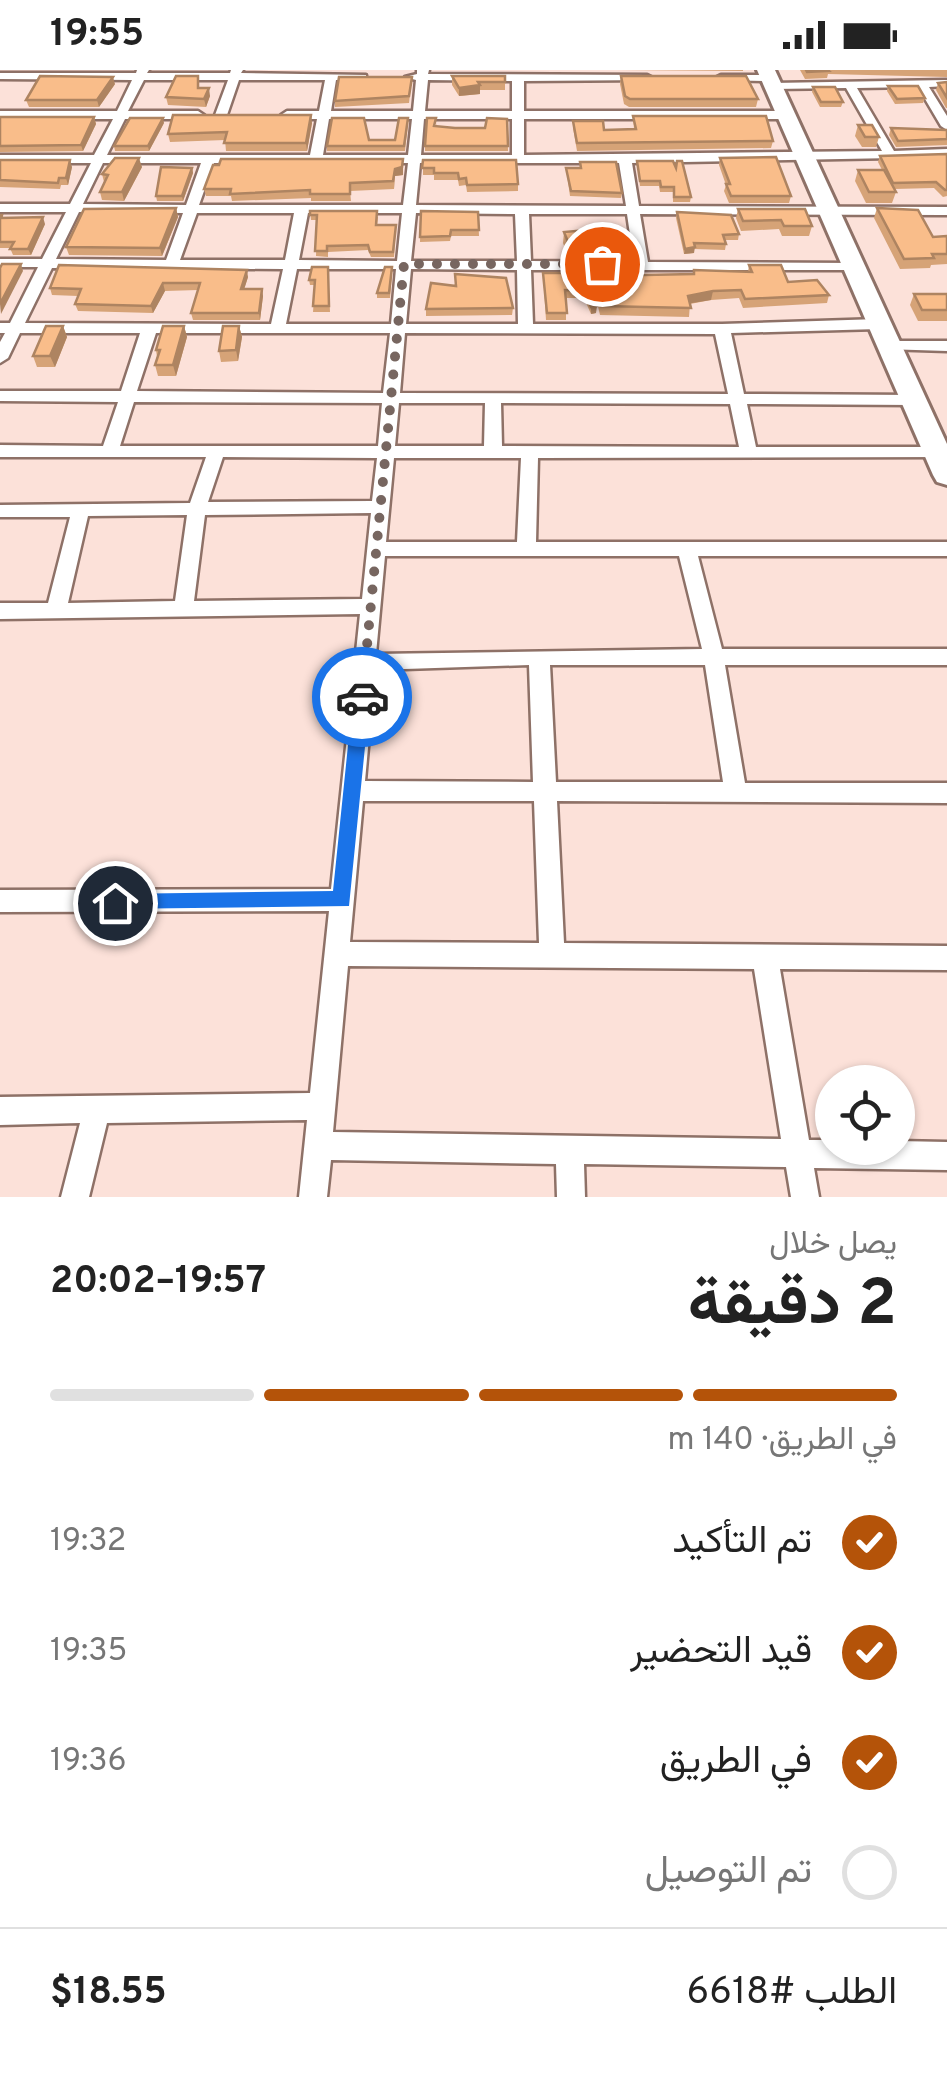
<!DOCTYPE html>
<html lang="ar">
<head>
<meta charset="utf-8">
<style>
  :root { --surface:#fff; --page:#f6f6f6; --text:#222; --muted:#767676; --line:#e0e0e0; --accent:#b45309 }
  body { margin:0; font-family:Overpass,Vazirmatn,sans-serif; background:var(--page); color:var(--text); direction:rtl; height:100vh; display:flex; flex-direction:column; font-size:38px; white-space:nowrap }
  * { box-sizing:border-box; margin:0 }
  p { font-size:32px; color:var(--muted) }
  .icon { flex:none; width:55px; height:55px; fill:none; stroke:currentColor; stroke-width:2; stroke-linecap:round; stroke-linejoin:round }
  .map { position:relative; height:1127px; overflow:hidden; direction:ltr }
  .side { display:flex; flex-direction:column; background:var(--surface); flex:1 }
  .side>* { flex:none }
  .tools { position:absolute; left:815px; top:995px; display:grid; gap:20px }
  .tools a { display:grid; place-items:center; width:100px; height:100px; border-radius:50%; background:var(--surface); box-shadow:0 2px 8px #0004; font-size:50px }
  .pin { position:absolute; display:grid; place-items:center; width:85px; height:85px; color:#fff; margin:-42px; border:5px solid #fff; border-radius:50%; box-shadow:0 2px 10px #0007 }
  .courier { position:absolute; display:grid; place-items:center; width:100px; height:100px; margin:-50px; border:8px solid #1a73e8; border-radius:50%; background:#fff; color:#222; box-shadow:0 2px 12px #0007 }
  .summary em { font-style:normal; font-weight:700 }
  .summary div { display:flex; flex-direction:column-reverse }
  .summary { display:flex; align-items:center; justify-content:space-between; height:170px; padding:0 50px }
  h1 { font-size:65px; font-weight:700; line-height:75px }
  .bar { display:grid; grid-template-columns:repeat(4,1fr); gap:15px 10px; align-content:center; height:120px; padding:0 50px }
  .bar i { height:12px; border-radius:8px; background:var(--line) }
  .bar .on { background:var(--accent) }
  .bar p { grid-column:span 4 }
  .line { display:flex; align-items:center; gap:25px; padding:0 50px; border-top:2px solid var(--line) }
  .line div { flex:1 }
  ol { padding:0 50px; list-style:none }
  li { display:flex; align-items:center; gap:30px; height:110px }
  li p { margin-inline-start:auto }
  li .icon { padding:10px; border-radius:50%; background:var(--accent); color:#fff; stroke-width:4 }
  li:last-child { color:var(--muted) }
  li i { width:55px; height:55px; border:5px solid var(--line); border-radius:50% }
  .status { display:flex; justify-content:space-between; align-items:center; height:70px; padding:0 50px; background:var(--surface); direction:ltr }
  .status svg { height:28px; fill:currentColor }
  .map>svg:first-child { display:block }
  .lines { fill:none; stroke-linecap:round; stroke-linejoin:round }
  .minor-casing { stroke:#8e7167; stroke-width:5 }
  .trunk-casing { stroke:#8e7167; stroke-width:6 }
  .minor { fill:#fff; fill-rule:evenodd }
  .trunk { fill:#fff; fill-rule:evenodd }
  .wall { fill:#d6a377 }
  .shaded-wall { fill:#ae8461 }
  .building { fill:#f9bd8a; stroke:#ae8461; stroke-width:2.5 }
  .route { fill:#1a73e8 }
  .done { stroke:#776660; stroke-width:10; stroke-dasharray:0 18 }
</style>
</head>
<body>
<div class="status"><b>19:55</b><svg viewBox="0 0 49 12"><path d="M0 12V9h3v3zM5 12V6h3v6zM10 12V3h3v9zM15 12V0h3v12zM26 1h20v11H26zM47 4h2v5h-2z"/></svg></div>
<div class="map">
<svg width="947" height="1127" viewBox="0 0 947 1127">
  <rect width="100%" height="100%" fill="#fce1d9"/>
  <g class="lines">
    <defs>
      <g id="minor">
        <path d="M137,0H149L147,3H230L231,0H243L241,3L366,5V9L362,10H336L331,41H413L416,10L405,7L417,4V0H429L428,4L647,5L653,8L651,10L524,11V41H786L792,45L786,49H524V85L882,81L846,18L773,19L767,16L773,13L947,10V16L929,17L947,46V60L941,56L918,17L857,18L894,81L947,79V87L632,93L639,136L947,137V145L640,144L648,192L852,193L857,194V200H531L533,254H722L879,249L887,254L879,259L731,263L744,324L913,325L921,330L913,335L747,334L756,377H936L945,383L942,387L538,388L536,472H947V486H698L722,579H947V595H725L745,713H947V733L557,731L564,873L947,876V900L780,899L809,1070H832V1078H898V1071L947,1072V1100L814,1098L819,1127H791L786,1097L584,1094L585,1127H557L556,1094L331,1090L327,1127H299L307,1050L107,1053L89,1127H61L80,1053L0,1055V1027L310,1023L329,841L0,842V820L331,819L360,544L0,549V533H48L70,447H0V435L190,433L206,387H0V375L103,376L118,332L0,331V321H121L140,263H20L8,288L0,293V272L5,263H0V253H10L38,197H0V189H42L66,142H0V134H70L91,93H0V85H94L113,49H0V41H117L132,10L0,9V3H136ZM144,10H228L215,45L221,49L227,45L239,10H325L319,41H287L281,45L287,49H317L310,85H107L125,49H198L204,45L198,41H128ZM428,10L512,11V41H425ZM329,49H412L408,85H323ZM424,49H512V85H421ZM103,93H201L186,135L83,134ZM214,93H408L403,135H199ZM420,93H619L626,136L416,135ZM79,142L183,143L166,190L56,189ZM197,143H294L285,190H180ZM308,143H402L397,191L299,190ZM416,143L515,144L517,191H411ZM529,144H627L634,192L531,191ZM52,198L283,199L271,254L25,253ZM297,199H396L391,254H286ZM411,199L517,200L518,254H406ZM156,263H390L383,323L137,321ZM405,263L715,264L728,324L400,323ZM134,332L382,333L378,376H120ZM399,333H485L484,376H395ZM501,333L730,334L739,377L502,376ZM223,387L377,388L372,431L208,432ZM394,388H521L517,472H386ZM371,443L362,529L194,531L205,445ZM187,445L175,531L68,533L88,446ZM385,486H679L702,579L376,584ZM529,595L533,712L365,711L375,600ZM550,595H705L723,712H556ZM363,731H534L539,873L350,872ZM348,896L754,899L781,1069L333,1062Z"/>
        <path d="M721,5H769L775,8L769,11L717,10L715,8Z"/>
        <path d="M889,271H947V281L884,279V273Z"/>
      </g>
      <path id="trunk" d="M757,0H775L947,374V415L937,412L933,405Z"/>
    </defs>
    <use href="#minor" class="minor-casing"/>
    <use href="#trunk" class="trunk-casing"/>
    <use href="#minor" class="minor"/>
    <use href="#trunk" class="trunk"/>
  </g>
  <g class="wall">
    <path d="M617,0H743V1Z"/>
    <path d="M800,0H947V7L828,4L827,8L805,9Z"/>
    <path d="M452,6H505V20H480V24L459,26L452,15Z"/>
    <path d="M621,6L758,29L756,37H629L624,34L620,14Z"/>
    <path d="M412,7L409,33L335,37V31Z"/>
    <path d="M947,12V38H946L936,20L938,13Z"/>
    <path d="M115,14L99,37H29L26,30Z"/>
    <path d="M888,16L925,28L923,33L895,34L887,21Z"/>
    <path d="M813,17L843,32L841,37H820L812,22Z"/>
    <path d="M200,18L210,26L206,37L168,35L166,27Z"/>
    <path d="M633,46L773,71L771,78L577,81L573,58V51L604,60L634,59Z"/>
    <path d="M0,47H94L96,54L83,81L0,82Z"/>
    <path d="M507,49L508,81H425V76L437,53L436,56L455,58H485Z"/>
    <path d="M164,53L149,81H115L114,76Z"/>
    <path d="M312,53L307,81H226L225,70L170,72L168,64Z"/>
    <path d="M408,53L405,81H327V76L369,70H395Z"/>
    <path d="M858,55L879,67L876,77H862L855,66Z"/>
    <path d="M891,58L947,60V75L896,77L889,65Z"/>
    <path d="M947,84V126L943,127L934,118L894,119L896,122L892,133H866L855,111L858,100H882L878,92L880,86Z"/>
    <path d="M720,88L791,126L789,133H729L724,121L726,115L719,95Z"/>
    <path d="M403,89V105L395,106L394,119L350,121L351,131H311V128L232,131L231,126H206L204,119Z"/>
    <path d="M0,90L72,97L68,115H61L60,119L0,117Z"/>
    <path d="M423,90L518,114V121L467,122L466,115L459,116L458,110H434V105H423Z"/>
    <path d="M637,91L691,127L690,132H673V122H660L659,116H640Z"/>
    <path d="M580,92L622,123L621,128L570,126L566,98H580Z"/>
    <path d="M142,97L124,131L102,130L100,122L104,112L102,104Z"/>
    <path d="M192,98L193,103L183,131H157L156,126Z"/>
    <path d="M176,138L178,147L162,186L69,185L66,177Z"/>
    <path d="M877,138L933,167L947,166V194L931,195L930,198L900,199L874,148Z"/>
    <path d="M738,139L812,156L809,166H782L779,159L741,161L736,148Z"/>
    <path d="M310,141L378,147L377,155H396L394,187H371L368,180L328,182V187L316,186L317,150H311Z"/>
    <path d="M421,141L478,142L479,166H451L450,171L420,172Z"/>
    <path d="M677,142L739,164L738,170H725L726,174L725,180L694,179V183L684,184L676,148Z"/>
    <path d="M0,145H2L4,148L45,154L31,185H13L10,178H0Z"/>
    <path d="M564,162L590,177L589,188H569L563,173Z"/>
    <path d="M749,195L788,212L829,225L827,233L743,238L739,228L711,230L690,234L689,247L600,245L596,228V243L591,244L584,228H566V250H546L543,203H575L576,196L593,208L693,204L694,200L748,202Z"/>
    <path d="M328,197L330,242H313L315,215H310L309,210Z"/>
    <path d="M392,203L390,228H377V223Z"/>
    <path d="M248,207L244,219L263,226L260,250H193L191,243L198,220L165,221L153,243L78,241L75,234L78,226L52,225L50,218Z"/>
    <path d="M914,224H947V251H918L910,235Z"/>
    <path d="M513,238L512,245L426,246V239Z"/>
    <path d="M63,256L67,267L55,297H37L33,286Z"/>
    <path d="M184,256L187,267L176,306H158L155,295L157,287L156,280Z"/>
    <path d="M239,256L242,267L238,291L221,292L219,281Z"/>
  </g>
  <g class="shaded-wall">
    <path d="M113,7L115,14L99,37L97,30Z"/>
    <path d="M480,15V24L459,26V18Z"/>
    <path d="M209,18L210,26L206,37L204,29Z"/>
    <path d="M311,45L312,53L307,81L306,73Z"/>
    <path d="M94,47L96,54L83,81L81,75Z"/>
    <path d="M163,48L164,53L149,81L148,76Z"/>
    <path d="M139,88L142,97L124,131L122,122Z"/>
    <path d="M403,89V105L395,106L394,119L395,99Z"/>
    <path d="M70,90L72,97L68,115L66,108Z"/>
    <path d="M192,98L193,103L183,131L182,126Z"/>
    <path d="M176,138L178,147L162,186L160,178Z"/>
    <path d="M43,147L45,154L31,185L28,179Z"/>
    <path d="M695,177L694,183L684,184L685,179Z"/>
    <path d="M21,194L23,201L1,244L0,234Z"/>
    <path d="M247,200L248,207L242,226L241,219Z"/>
    <path d="M163,213L165,221L153,243L151,236Z"/>
    <path d="M262,219L263,226L260,250L259,243Z"/>
    <path d="M713,221L711,230L686,234L688,226Z"/>
    <path d="M597,236L596,243L591,244V237Z"/>
    <path d="M63,256L67,267L55,297L50,286Z"/>
    <path d="M184,256L187,267L176,306L173,295Z"/>
    <path d="M239,256L242,267L238,291L236,280Z"/>
  </g>
  <g class="building">
    <path d="M806,0H828L829,1L807,2Z"/>
    <path d="M40,6L113,7L97,30H26Z"/>
    <path d="M176,6H198V18H209L204,29L166,27Z"/>
    <path d="M452,6H505V12H478L480,15L459,18Z"/>
    <path d="M621,6H746L758,29H630L625,26Z"/>
    <path d="M339,7H412L409,26L335,31Z"/>
    <path d="M947,12V28L938,13Z"/>
    <path d="M888,16H918L925,28L897,29Z"/>
    <path d="M813,17H835L843,32H821Z"/>
    <path d="M173,45H311L306,73H224L227,62L168,64Z"/>
    <path d="M633,46H766L773,71L577,73L573,51H603L604,60L636,59Z"/>
    <path d="M0,47H94L81,75L0,76Z"/>
    <path d="M130,48H163L148,76H114Z"/>
    <path d="M332,48H364L369,70H395L399,48H408L404,76H327Z"/>
    <path d="M427,48H436L434,56L455,58H485L487,48L507,49L508,76H425Z"/>
    <path d="M858,55H872L879,67H865Z"/>
    <path d="M891,58L947,60V69L898,71Z"/>
    <path d="M947,84V120H945L936,112L893,113L880,86Z"/>
    <path d="M776,87L791,126H731L726,114H730L720,88Z"/>
    <path d="M115,88H139L122,122H100L108,105L102,104Z"/>
    <path d="M221,89H403L402,97L395,99L393,111L350,113V124H310V120L230,124L231,119H204L213,95H219Z"/>
    <path d="M0,90H70L66,108H59L58,113L0,110Z"/>
    <path d="M423,90H516L518,114L467,115L466,108L459,109L458,103H434V98H422Z"/>
    <path d="M637,91H673L676,98L677,91H682L691,127H674V117H661L660,111H640Z"/>
    <path d="M580,92H616L622,123L571,121L566,98H581Z"/>
    <path d="M161,97L192,98L182,126H156Z"/>
    <path d="M858,100H884L896,122H869Z"/>
    <path d="M176,138L160,178L66,177L84,139Z"/>
    <path d="M877,138L918,140L933,167L947,166V184H932L934,188L904,189Z"/>
    <path d="M738,139H805L812,156H784L781,150L743,151Z"/>
    <path d="M310,141H377L376,155H396L393,182H370L368,175L327,176V181H315L317,145H310Z"/>
    <path d="M421,141L478,142L479,160H451L450,166L420,167Z"/>
    <path d="M677,142L731,145L739,164L723,165L726,174L694,173L695,177L685,179Z"/>
    <path d="M0,145H2L1,148L43,147L28,179H10L14,172H0Z"/>
    <path d="M586,160L590,177H570L564,162Z"/>
    <path d="M2,194H21L0,234V198Z"/>
    <path d="M59,195L247,200L241,219H262L259,243H191L200,213H163L151,236L75,234L81,219L50,218Z"/>
    <path d="M749,195H781L788,212L817,210L829,225L745,229L741,220L713,221L688,226L691,238L601,236L593,206L694,204V200L752,202Z"/>
    <path d="M576,196H592L597,236L591,237L585,221L565,220L567,243H547L543,203H578Z"/>
    <path d="M312,197H328L329,236H313L315,210H309Z"/>
    <path d="M385,197H392L389,223H377Z"/>
    <path d="M455,204L506,208L513,238L426,239L431,213L456,216Z"/>
    <path d="M914,224H947V240H922Z"/>
    <path d="M46,256H63L50,286H33Z"/>
    <path d="M163,256H184L173,295H155L160,280H156Z"/>
    <path d="M223,256H239L236,280L219,281Z"/>
  </g>
  <path class="route" d="M362,620L370,627L349,836L108,839V826L115,824L333,821L353,627Z"/>
  <g class="lines">
    <path class="done" d="M362,627L404,194H602"/>
  </g>
</svg>
<div class="tools">
<a><svg class="icon" aria-label="locate" viewBox="0 0 24 24"><circle cx="12" cy="12" r="6"/><path d="M12 2v4M12 18v4M2 12h4M18 12h4"/></svg></a>
</div>
<div class="pin" style="left:602px;top:194px;background:#ea580c"><svg class="icon" aria-label="bag" viewBox="0 0 24 24"><path d="M5 8h14l-1 12H6zM9 8a3 3 0 0 1 6 0"/></svg></div>
<div class="pin" style="left:115px;top:833px;background:#1f2937"><svg class="icon" aria-label="home" viewBox="0 0 24 24"><path d="M3 11l9-7 9 7M6 9v11h12V9"/></svg></div>
<div class="courier" style="left:362px;top:627px"><svg class="icon" aria-label="car" viewBox="0 0 24 24"><path d="M5 17H2v-5l4-1 3-4h7l3 4 3 1v5h-3M9 17h6M6 11h13"/><circle cx="7" cy="17" r="2"/><circle cx="17" cy="17" r="2"/></svg></div>
</div>
<section class="side">
<div class="summary"><div><h1>2 دقيقة</h1><p>يصل خلال</p></div><em>19:57–20:02</em></div>
<div class="bar"><i class="on"></i><i class="on"></i><i class="on"></i><i></i><p>في الطريق · 140 m</p></div>
<ol>
<li><svg class="icon" aria-label="check" viewBox="0 0 24 24"><path d="M5 12l5 5 9-10"/></svg>تم التأكيد<p>19:32</p></li>
<li><svg class="icon" aria-label="check" viewBox="0 0 24 24"><path d="M5 12l5 5 9-10"/></svg>قيد التحضير<p>19:35</p></li>
<li><svg class="icon" aria-label="check" viewBox="0 0 24 24"><path d="M5 12l5 5 9-10"/></svg>في الطريق<p>19:36</p></li>
<li><i></i>تم التوصيل</li>
</ol>
<div class="line" style="height:130px"><div>الطلب #6618</div><b>$18.55</b></div>
</section>
</body>
</html>
